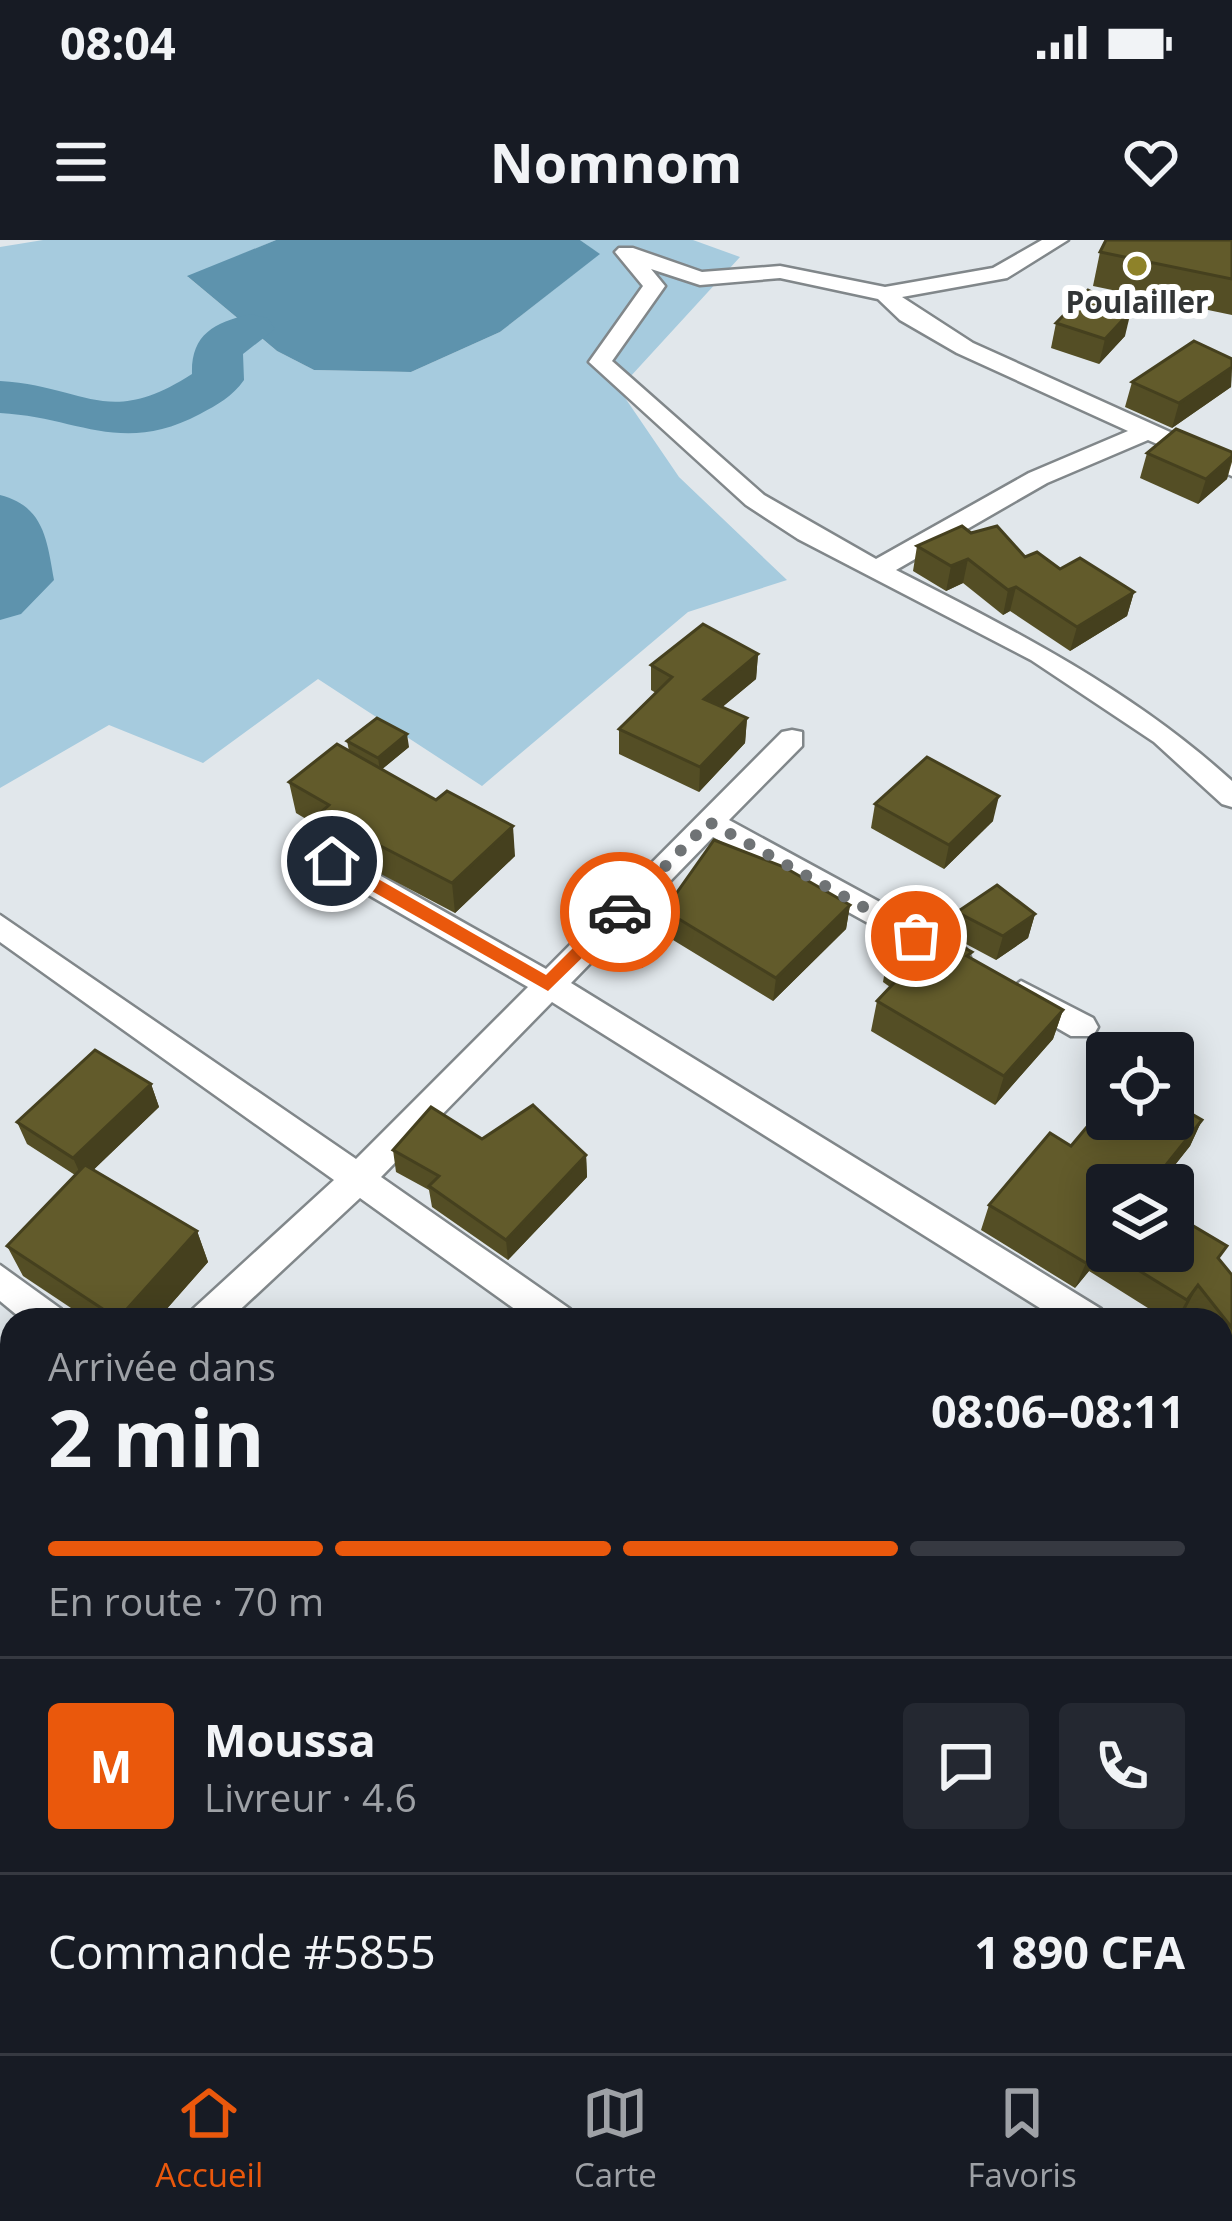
<!DOCTYPE html>
<html lang="fr">
<head>
<meta charset="utf-8">
<style>
  :root { --surface:#171b24; --page:#242831; --text:#f1f3f6; --muted:#9ea1a6; --line:#363941; --accent:#ea580c }
  body { margin:0; font-family:"Open Sans",sans-serif; background:var(--page); color:var(--text); height:100vh; display:flex; flex-direction:column; font-size:45px; white-space:nowrap }
  * { box-sizing:border-box; margin:0 }
  p { font-size:39px; color:var(--muted) }
  .icon { flex:none; width:66px; height:66px; fill:none; stroke:currentColor; stroke-width:2; stroke-linecap:round; stroke-linejoin:round }
  .map { position:relative; flex:1; overflow:hidden }
  .drawer { position:absolute; left:0px; top:1068px; width:1233px; height:747px; display:flex; flex-direction:column; background:var(--surface); border-radius:36px 36px 0 0; box-shadow:0 6px 30px #0003 }
  .drawer>* { flex:none }
  .buttons { position:absolute; left:1086px; top:792px; display:grid; gap:24px }
  .buttons a { display:grid; place-items:center; width:108px; height:108px; border-radius:12px; background:var(--surface); box-shadow:0 6px 30px #0003; font-size:60px }
  .pin { position:absolute; display:grid; place-items:center; width:102px; height:102px; color:#fff; margin:-51px; border:6px solid #fff; border-radius:50%; box-shadow:0 3px 12px #0007 }
  .courier { position:absolute; display:grid; place-items:center; width:120px; height:120px; margin:-60px; border:9px solid #ea580c; border-radius:50%; background:#fff; color:#222; box-shadow:0 3px 15px #0007 }
  .overview em { font-style:normal; font-weight:700 }
  .overview div { display:flex; flex-direction:column-reverse }
  .overview { display:flex; align-items:center; justify-content:space-between; height:204px; padding:0 48px }
  h1 { font-size:78px; font-weight:700; line-height:90px }
  .bar { display:grid; grid-template-columns:repeat(4,1fr); gap:18px 12px; align-content:center; height:144px; padding:0 48px }
  .bar i { height:15px; border-radius:9px; background:var(--line) }
  .bar .on { background:var(--accent) }
  .bar p { grid-column:span 4 }
  .line { display:flex; align-items:center; gap:30px; padding:0 48px; border-top:3px solid var(--line) }
  .line div { flex:1 }
  .round { display:grid; place-items:center; flex:none; width:126px; height:126px; border-radius:12px; background:var(--page) }
  .status { display:flex; justify-content:space-between; align-items:center; height:84px; padding:0 60px; background:var(--surface); direction:ltr }
  .status svg { height:33px; fill:currentColor }
  header { display:flex; justify-content:space-between; align-items:center; height:156px; padding:0 48px; background:var(--surface); font-size:54px; font-weight:700 }
  .dock { display:flex; justify-content:space-around; align-items:center; height:168px; border-top:3px solid var(--line); background:var(--surface); font-size:33px; color:var(--muted) }
  .dock a { display:grid; justify-items:center; gap:6px }
  .dock .on { color:var(--accent) }
  .map>svg:first-child { display:block }
  .green { fill:#a6cbde }
  .water { fill:#5e93ad }
  .lines { fill:none; stroke-linecap:round; stroke-linejoin:round }
  .river { fill:#5e93ad; fill-rule:evenodd }
  .street-casing { stroke:#81878a; stroke-width:5 }
  .street { fill:#fff; fill-rule:evenodd }
  .wall { fill:#544e25 }
  .shaded-wall { fill:#45401e }
  .building { fill:#625b2b; stroke:#45401e; stroke-width:3 }
  .route { fill:#ea580c }
  .done { stroke:#6f7375; stroke-width:12; stroke-dasharray:0 21.6 }
  .poi-dot { fill:#8e8229; stroke:#fff; stroke-width:4.5 }
  .labels { text-anchor:middle; stroke-width:12; stroke-linejoin:round; paint-order:stroke }
  .far-poi-label { font-size:30px; font-weight:bold; fill:#323536; stroke:#fff }
</style>
</head>
<body>
<div class="status"><b>08:04</b><svg viewBox="0 0 49 12"><path d="M0 12V9h3v3zM5 12V6h3v6zM10 12V3h3v9zM15 12V0h3v12zM26 1h20v11H26zM47 4h2v5h-2z"/></svg></div>
<header><svg class="icon" aria-label="menu" viewBox="0 0 24 24"><path d="M4 6h16M4 12h16M4 18h16"/></svg>Nomnom<svg class="icon" aria-label="heart" viewBox="0 0 24 24"><path d="M12 20l-8-8c-3-5 5-10 8-4 3-6 11-1 8 4z"/></svg></header>
<div class="map">
<svg width="1232" height="1813" viewBox="0 0 1232 1813">
  <rect width="100%" height="100%" fill="#e1e7eb"/>
  <path class="green" d="M43,0H276L188,37L277,111L314,130L411,132L500,92L599,14L580,0H693L740,17L619,149L679,237L787,340L688,372L482,546L318,439L203,523L109,485L0,548V7Z"/>
  <path class="water" d="M276,0H580L600,14L500,92L411,132L314,130L277,111L187,36Z"/>
  <g class="lines">
    <g class="river">
      <path d="M250,74L268,78L275,89L243,114L244,140C233,156 217,165 200,174C121,216 78,177 0,173V141C86,146 107,189 192,134C191,95 213,83 250,74Z"/>
      <path d="M0,255C44,266 47,300 54,340L21,374L0,380Z"/>
    </g>
    <defs>
      <g id="street">
        <path d="M1042,0H1068L1007,38L902,57L973,103L1232,220V236L1148,200L1047,243L896,330C1016,391 1132,450 1232,541V567L1222,564L1154,502L1031,420L798,299L746,265L589,122L643,46L615,12L619,8H633L702,32L780,26L885,47L993,28ZM651,29L700,45L780,38L878,59L900,80L957,113L1128,191L1029,233L876,319L764,255L612,121L665,46Z"/>
        <path d="M792,490L802,492V506L729,580L966,709L970,717L966,725H944L713,597L571,743L1101,1069L1107,1080H1059L552,762L381,937L570,1069L576,1080H530L360,958L229,1080H187L193,1069L334,940L0,702V675L356,919L528,747L322,628L317,621L322,614H342L546,729L782,492Z"/>
        <path d="M1021,741L1093,778L1098,787L1093,796H1071L1010,761L1006,753Z"/>
        <path d="M0,1025L61,1069L67,1080H23L0,1061Z"/>
        <path d="M1221,1146L1232,1150V1186L1221,1181Z"/>
        <path d="M1232,1332V1376L1221,1381V1337Z"/>
        <path d="M892,1803H943L947,1813H896Z"/>
      </g>
    </defs>
    <use href="#street" class="street-casing"/>
    <use href="#street" class="street"/>
  </g>
  <g class="wall">
    <path d="M1232,0V75L1093,46L1100,12Z"/>
    <path d="M1056,83L1125,96L1099,124L1051,108Z"/>
    <path d="M1232,119L1231,147L1172,188L1125,167L1132,142Z"/>
    <path d="M1232,212V222L1227,239L1198,264L1140,238L1147,213Z"/>
    <path d="M971,293L1025,317L1134,352L1127,376L1070,411L1010,371L1003,375L963,343L946,351L913,331L917,306Z"/>
    <path d="M758,414L756,439L722,467L747,478L745,503L699,552L619,514V489L656,453L651,450V425Z"/>
    <path d="M347,501L409,507L382,529L515,616L455,673L324,604L321,588L296,573L289,542L349,511Z"/>
    <path d="M875,564L993,581L944,629L871,588Z"/>
    <path d="M673,658L850,665L846,689L773,761L673,700L642,728L611,708V684Z"/>
    <path d="M957,672L1035,674L1028,698L996,720L951,696Z"/>
    <path d="M888,712L971,718L1063,770L1053,799L995,865L871,791L877,761L890,747L883,742Z"/>
    <path d="M151,844L159,867L93,930L197,991L208,1022L157,1080H89L23,1036L7,1006L75,935L27,904L17,882Z"/>
    <path d="M1202,880L1190,906L1159,945H1107L1220,1020L1232,1035V1129L1221,1115V1080H1193L1185,1070L1177,1080H1167L1089,1031L1075,1048L981,990L989,965L1071,906Z"/>
    <path d="M482,899L586,915L587,937L508,1020L432,967L429,950L396,932L393,910Z"/>
    <path d="M1232,1413V1706L1221,1710V1420Z"/>
    <path d="M1227,1804L1232,1813H1209Z"/>
  </g>
  <g class="shaded-wall">
    <path d="M1131,71L1125,96L1099,124L1105,99Z"/>
    <path d="M1232,127L1231,147L1172,188L1179,163Z"/>
    <path d="M1232,216L1227,239L1198,264L1206,239Z"/>
    <path d="M968,319L963,343L946,351L951,326Z"/>
    <path d="M1016,347L1010,371L1003,375L1008,350Z"/>
    <path d="M1134,352L1127,376L1070,411L1077,387Z"/>
    <path d="M758,414L756,439L702,484L704,459Z"/>
    <path d="M747,478L745,503L699,552L700,527Z"/>
    <path d="M407,494L409,507L380,531L378,518Z"/>
    <path d="M999,556L993,581L944,629L949,605Z"/>
    <path d="M513,586L515,616L455,673L452,643Z"/>
    <path d="M850,665L846,689L773,761L776,738Z"/>
    <path d="M1035,674L1028,698L996,720L1003,696Z"/>
    <path d="M674,676L673,700L642,728V704Z"/>
    <path d="M1063,770L1053,799L995,865L1004,836Z"/>
    <path d="M151,844L159,867L83,940L73,918Z"/>
    <path d="M1202,880L1190,906L1159,945H1150Z"/>
    <path d="M586,915L587,937L508,1020L506,1000Z"/>
    <path d="M197,991L208,1022L157,1080H118Z"/>
    <path d="M1099,1006L1089,1031L1075,1048L1086,1023Z"/>
    <path d="M1198,1045L1185,1070L1176,1080L1187,1060Z"/>
    <path d="M8,1448L12,1452V1483L0,1508V1465Z"/>
  </g>
  <g class="building">
    <path d="M1106,0H1232V39L1100,12Z"/>
    <path d="M1088,50L1131,71L1105,99L1056,83Z"/>
    <path d="M1194,101L1232,119V127L1179,163L1132,142Z"/>
    <path d="M1176,189L1232,212V216L1206,239L1147,213Z"/>
    <path d="M962,286L971,293L997,286L1025,317L1037,312L1060,329L1080,318L1134,352L1077,387L1016,347L1008,350L968,319L951,326L917,306Z"/>
    <path d="M703,384L758,414L704,459L747,478L700,527L619,489L672,437L651,425Z"/>
    <path d="M377,478L407,494L378,518L347,501Z"/>
    <path d="M337,504L436,560L447,551L513,586L452,643L319,574L329,565L289,542Z"/>
    <path d="M927,517L999,556L949,605L875,564Z"/>
    <path d="M714,600L784,627L850,665L776,738L674,676L642,704L611,684L652,645L673,658Z"/>
    <path d="M997,645L1035,674L1003,696L957,672Z"/>
    <path d="M926,687L972,712L967,716L1063,770L1004,836L877,761L911,725L888,712Z"/>
    <path d="M95,810L151,844L73,918L17,882Z"/>
    <path d="M1107,863V879H1173V863L1202,880L1150,945H1107V1011H1173V974L1227,1006L1218,1018L1232,1035V1088L1198,1045L1187,1060L1099,1006L1086,1023L989,965L1050,893L1071,906Z"/>
    <path d="M533,865L586,915L506,1000L429,946L439,936L393,910L431,867L482,899Z"/>
    <path d="M85,925L197,991L118,1079L7,1006Z"/>
    <path d="M1232,1413V1551L1221,1535V1420Z"/>
    <path d="M0,1446L8,1448L0,1465Z"/>
    <path d="M1232,1567V1701L1221,1705V1571Z"/>
    <path d="M12,1679V1725L0,1717V1697Z"/>
  </g>
  <path class="route" d="M326,616H338L546,735L614,667L629,672L548,751L326,625Z"/>
  <g class="lines">
    <path class="done" d="M620,672L709,582L916,696"/>
  </g>
  <circle class="poi-dot" cx="1137" cy="26" r="12"/>
  <g class="labels">
    <g class="far-poi-label">
      <text x="1137" y="73">Poulailler</text>
    </g>
  </g>
</svg>
<div class="buttons">
<a><svg class="icon" aria-label="locate" viewBox="0 0 24 24"><circle cx="12" cy="12" r="6"/><path d="M12 2v4M12 18v4M2 12h4M18 12h4"/></svg></a>
<a><svg class="icon" aria-label="layers" viewBox="0 0 24 24"><path d="M12 4l9 5-9 5-9-5zM3 14l9 5 9-5"/></svg></a>
</div>
<div class="pin" style="left:916px;top:696px;background:#ea580c"><svg class="icon" aria-label="bag" viewBox="0 0 24 24"><path d="M5 8h14l-1 12H6zM9 8a3 3 0 0 1 6 0"/></svg></div>
<div class="pin" style="left:332px;top:621px;background:#1f2937"><svg class="icon" aria-label="home" viewBox="0 0 24 24"><path d="M3 11l9-7 9 7M6 9v11h12V9"/></svg></div>
<div class="courier" style="left:620px;top:672px"><svg class="icon" aria-label="car" viewBox="0 0 24 24"><path d="M5 17H2v-5l4-1 3-4h7l3 4 3 1v5h-3M9 17h6M6 11h13"/><circle cx="7" cy="17" r="2"/><circle cx="17" cy="17" r="2"/></svg></div>
<section class="drawer">
<div class="overview"><div><h1>2 min</h1><p>Arrivée dans</p></div><em>08:06–08:11</em></div>
<div class="bar"><i class="on"></i><i class="on"></i><i class="on"></i><i></i><p>En route · 70 m</p></div>
<div class="line" style="height:216px"><b class="round" style="background:var(--accent);color:#fff">M</b><div><b>Moussa</b><p>Livreur · 4.6</p></div><a class="round"><svg class="icon" aria-label="chat" viewBox="0 0 24 24"><path d="M4 5h16v11H9l-5 4z"/></svg></a><a class="round"><svg class="icon" aria-label="phone" viewBox="0 0 24 24"><path d="M5 4h4l2 5-3 2q2 4 5 5l2-3 5 2v4C11 20 4 13 5 4z"/></svg></a></div>
<div class="line" style="height:156px"><div>Commande #5855</div><b>1 890 CFA</b></div>
</section>
</div>
<nav class="dock">
<a class="on"><svg class="icon" aria-label="home" viewBox="0 0 24 24"><path d="M3 11l9-7 9 7M6 9v11h12V9"/></svg>Accueil</a>
<a><svg class="icon" aria-label="map" viewBox="0 0 24 24"><path d="M3 6l6-2 6 2 6-2v14l-6 2-6-2-6 2zM9 4v14M15 6v14"/></svg>Carte</a>
<a><svg class="icon" aria-label="saved" viewBox="0 0 24 24"><path d="M7 4h10v16l-5-4-5 4z"/></svg>Favoris</a>
</nav>
</body>
</html>
